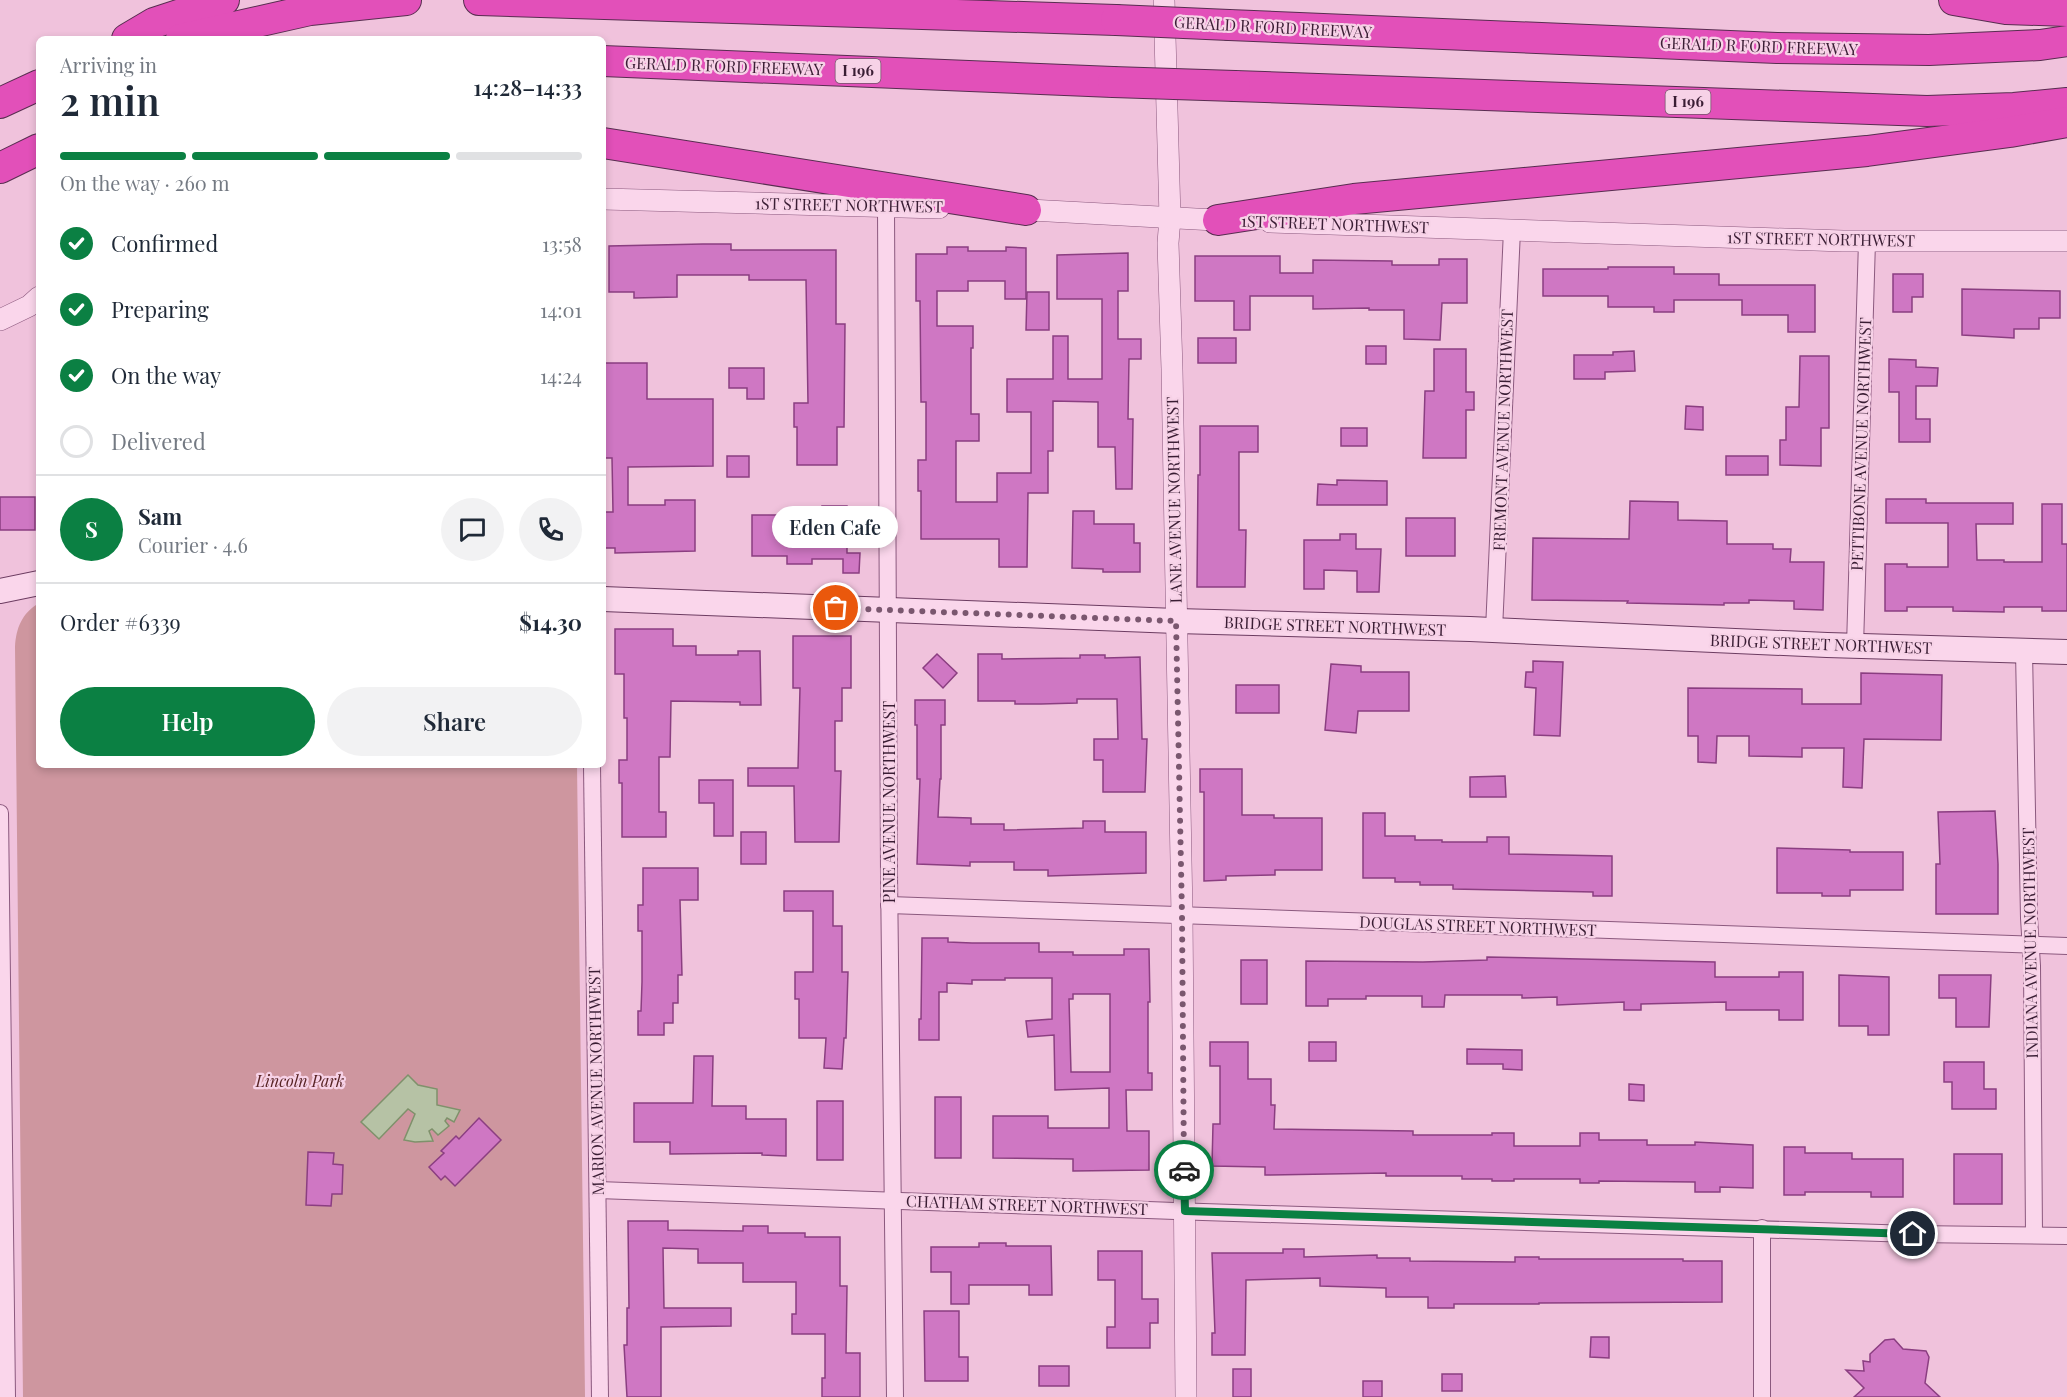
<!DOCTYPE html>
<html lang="en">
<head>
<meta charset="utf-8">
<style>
  :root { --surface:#fff; --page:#f2f2f3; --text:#1f2937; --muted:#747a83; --line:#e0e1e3; --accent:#0b8043 }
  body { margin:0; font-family:"Playfair Display",serif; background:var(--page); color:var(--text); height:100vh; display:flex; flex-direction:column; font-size:22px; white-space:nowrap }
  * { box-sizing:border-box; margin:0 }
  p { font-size:20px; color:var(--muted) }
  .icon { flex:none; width:33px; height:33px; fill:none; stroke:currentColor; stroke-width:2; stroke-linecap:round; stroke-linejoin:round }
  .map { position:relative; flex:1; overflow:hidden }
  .panel { position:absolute; left:36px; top:36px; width:570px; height:732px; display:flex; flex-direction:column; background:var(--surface); border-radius:9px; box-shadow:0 3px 9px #0003 }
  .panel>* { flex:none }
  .pin { position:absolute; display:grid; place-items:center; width:51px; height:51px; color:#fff; margin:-26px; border:3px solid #fff; border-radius:50%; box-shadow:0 2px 6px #0007 }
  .courier { position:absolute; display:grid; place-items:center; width:60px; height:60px; margin:-30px; border:4px solid #0b8043; border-radius:50%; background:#fff; color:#222; box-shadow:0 2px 8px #0007 }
  .bubble { position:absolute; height:42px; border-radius:21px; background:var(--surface); box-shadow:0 3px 9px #0003; font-size:20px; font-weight:600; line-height:42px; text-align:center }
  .head em { font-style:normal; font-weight:600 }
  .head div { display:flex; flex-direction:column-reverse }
  .head { display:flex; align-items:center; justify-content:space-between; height:102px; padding:0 24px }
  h1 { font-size:39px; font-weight:600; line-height:45px }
  .bar { display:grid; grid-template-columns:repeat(4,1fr); gap:9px 6px; align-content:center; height:72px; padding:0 24px }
  .bar i { height:8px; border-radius:4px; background:var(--line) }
  .bar .selected { background:var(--accent) }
  .bar p { grid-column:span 4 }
  .line { display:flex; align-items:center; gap:15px; padding:0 24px; border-top:2px solid var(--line) }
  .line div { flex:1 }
  .round { display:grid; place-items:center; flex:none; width:63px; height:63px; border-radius:32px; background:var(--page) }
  ol { padding:0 24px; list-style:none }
  li { display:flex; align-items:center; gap:18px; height:66px }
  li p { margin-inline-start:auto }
  li .icon { padding:6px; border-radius:50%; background:var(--accent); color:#fff; stroke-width:4 }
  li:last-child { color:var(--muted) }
  li i { width:33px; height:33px; border:3px solid var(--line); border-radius:50% }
  .cta { display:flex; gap:12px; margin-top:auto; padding:12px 24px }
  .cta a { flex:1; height:69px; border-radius:36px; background:var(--accent); color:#fff; font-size:24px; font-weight:600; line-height:69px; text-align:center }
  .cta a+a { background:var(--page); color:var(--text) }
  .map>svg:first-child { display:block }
  .green { fill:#ce969f }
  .water { fill:#b6c2a5; stroke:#7f916b; stroke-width:1.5 }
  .building { fill:#cf77c3; stroke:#8b3e81; stroke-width:1.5; fill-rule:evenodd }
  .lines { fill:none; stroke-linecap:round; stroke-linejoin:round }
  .minor-casing { stroke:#8b597e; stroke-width:18 }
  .tertiary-casing { stroke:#8b597e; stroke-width:22 }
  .secondary-casing { stroke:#6c3c61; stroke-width:26 }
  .motorway-casing { stroke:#582d50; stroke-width:32 }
  .minor { stroke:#fad6eb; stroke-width:16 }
  .tertiary { stroke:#fad6eb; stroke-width:21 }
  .secondary { stroke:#fad6eb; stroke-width:24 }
  .motorway { stroke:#e250b9; stroke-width:30 }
  .motorway-bridge-casing { stroke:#582d50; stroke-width:32; stroke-linecap:butt }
  .motorway-bridge { stroke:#e250b9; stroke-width:30 }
  .done { stroke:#7a576f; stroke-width:6; stroke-dasharray:0 10.8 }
  .route { stroke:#0b8043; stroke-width:8 }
  .labels { text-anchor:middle; stroke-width:4.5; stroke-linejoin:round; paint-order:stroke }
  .shield { fill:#f7d2e7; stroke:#73536a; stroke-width:1.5 }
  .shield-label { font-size:15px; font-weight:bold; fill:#3a1d34 }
  .street-label { font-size:16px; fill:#3a1d34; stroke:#f7d2e7 }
  .park-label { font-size:16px; font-style:italic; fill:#572324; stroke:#f7d2e7 }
</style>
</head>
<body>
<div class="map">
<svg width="2067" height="1397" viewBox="0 0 2067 1397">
  <rect width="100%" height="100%" fill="#f0c2dc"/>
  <path class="green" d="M39,603V765H577L585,1397H23L15,647C16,628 22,613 39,603Z"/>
  <path class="water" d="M408,1075L418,1085L437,1089V1105L460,1110L454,1122L447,1118L445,1121L449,1126L438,1135L432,1129L429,1131L433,1141L415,1142L404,1140L415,1114L408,1109L379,1139L361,1122Z"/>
  <g class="building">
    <path d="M703,244H731V250H836V324H845L844,427H837V465H797V427H794V403H808L806,280H749V275H677V297L634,298V292H609V246Z"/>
    <path d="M947,247H968V251H1006V247L1026,248V299H1005V281H968V291H937V326H973V348H971V414H979V441H956V502H997V473H1031V412H1007V379H1053V336H1068V379H1102V299H1057V255L1128,253V291H1118V339H1141V359H1129L1128,419H1133L1132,489H1116L1115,447H1098V402L1053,401V451H1048V493H1028L1027,567H999V539H921V491H918V460H926V402H921L920,301H916V254H947Z"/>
    <path d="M1195,256H1280V273H1313V260L1392,261V265H1439V259H1467V303H1442L1440,340L1404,339V310H1369V308L1313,309V296H1250V330H1234V301H1195Z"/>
    <path d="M1608,267H1674V274H1719V285H1815V332H1788V315H1742V300H1674V312H1654V307H1608V296H1543V269H1608Z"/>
    <path d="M1893,274H1923V297H1912V312H1893Z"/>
    <path d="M1962,289L2060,291V318H2039V329H2014V338L1962,335Z"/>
    <path d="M1027,292H1049V330H1026Z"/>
    <rect x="1198" y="338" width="38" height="25"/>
    <rect x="1366" y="346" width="20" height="18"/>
    <path d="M1434,349H1466V392H1474V410H1466V458H1423L1425,391H1434Z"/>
    <path d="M1634,351L1635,371L1605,372V379H1574V355H1613V352Z"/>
    <path d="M1800,356H1829V428H1821V466L1780,465V440H1786V407H1799Z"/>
    <path d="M1889,359L1916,360V367L1938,368L1937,386H1916V419H1930V442H1899V392H1889Z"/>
    <path d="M603,363H647V399H713V466L628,467V505H665V500H695V551L615,553V548H603V512H613L612,458H603Z"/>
    <path d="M729,368H764V399H747V388H729Z"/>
    <path d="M1686,406L1703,407V430L1685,429Z"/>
    <path d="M1200,426H1258V452H1239V530H1246L1245,587H1197L1198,475H1200Z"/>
    <rect x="1341" y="428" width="26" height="18"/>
    <rect x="727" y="456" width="22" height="21"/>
    <rect x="1726" y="456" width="42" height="19"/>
    <path d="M1337,480L1387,481V505H1317L1318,484L1337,485Z"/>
    <rect x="0" y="497" width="35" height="33"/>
    <path d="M1886,499H1926V503H2013V524H1976L1977,560H2004V562H2042V504H2062V544H2067V611H2042V607H2004V612L1953,611V607H1907V611H1885V564H1907V567H1948V523H1886Z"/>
    <path d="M1630,501L1678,502V520L1727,521V544H1773V549H1791L1790,562H1824L1823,610L1794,609V601L1749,600V603H1724V605L1627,603L1628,601L1532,600L1533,538L1629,539Z"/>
    <path d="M822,506H847V553H860L859,573H843V559H812V564H787V556H752V515H787V511H822Z"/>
    <path d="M1073,511H1094V524H1134V543H1140V572H1103V569L1072,568Z"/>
    <rect x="1406" y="518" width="49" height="38"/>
    <path d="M1340,534H1356V549H1381L1379,592H1357V571L1324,570V589H1304V540H1340Z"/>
    <path d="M615,629H673V646H696V655H738V651H760L761,705H740V702L671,701L670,757H659V812H666V837H622V783H619V760H627V718H624V674H615Z"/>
    <path d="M793,636H851V688H842V721H835V771H841L839,842H795L794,786H748V768H798L800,688H793Z"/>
    <path d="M937,654L957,673L943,688L923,668Z"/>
    <path d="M978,654H1002V659L1080,658V655H1105V658L1140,657L1142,739H1147L1145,792H1103V760H1094V739H1118L1117,699H1077V703L1041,704H1015V701H978Z"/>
    <path d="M1533,661L1563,662L1560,736L1534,735L1536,688L1525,687L1526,672H1533Z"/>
    <path d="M1331,664L1361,666V672H1409V711H1358L1356,733L1325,730Z"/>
    <path d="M1861,673L1942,675L1941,740L1864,739L1862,788L1843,787L1844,748H1802V757L1749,756V736H1717L1716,763L1698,762V736H1688V688L1802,689V704H1861Z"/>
    <rect x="1236" y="685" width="43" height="28"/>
    <path d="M915,700H945V725H941V779H940L938,817L971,818V824H1004V830L1083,828V821H1105V832H1146V873L1048,876V870H1014V862H970V866L917,864L920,779H917V725H915Z"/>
    <path d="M1200,769H1242V815H1274V818H1322V870H1275V875L1226,876V880L1204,881V792H1200Z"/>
    <path d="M1505,776L1506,797H1470V777Z"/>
    <path d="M699,780H733V836H714V803H699Z"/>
    <path d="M1995,811L1998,864V914H1936V864H1940L1938,812Z"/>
    <path d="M1363,813H1385V836H1415V840H1442V842H1487V837H1509V854L1612,856V896H1593V892L1453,889V885H1420V882H1395V878H1363Z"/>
    <rect x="741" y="832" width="25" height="32"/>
    <path d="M1777,848L1850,850V852H1903V890H1850V896H1822V893H1777Z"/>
    <path d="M643,868H698V900H680L682,975H678V1003H673V1023H664V1035H638V1011H641L642,982V931H638V905H643Z"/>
    <path d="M784,891H833V926H842V972H848L846,1038H844L842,1069L824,1068L826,1038H799V999H795V972H813V911H784Z"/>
    <path d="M922,938H948V942L972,943H1039V952H1073V955H1124V949H1149L1150,1002H1148V1073H1152V1090H1126L1127,1131H1149V1170L1073,1171V1159L993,1158V1116H1048V1128H1109V1088L1055,1090L1054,1035L1028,1037L1026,1021L1052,1019V978H1005V980H972V984L947,983V992H939V1040H919V1019H921ZM1073,994H1110V1072H1071L1069,999H1073Z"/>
    <path d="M1487,957L1715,962V977H1779V972H1803V1020H1779V1010H1726V1002L1641,1004V1010H1624V1002L1557,1005V997L1522,998V995H1445L1444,1007H1422V996H1366V999H1328V1006H1306V961L1423,962L1487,960Z"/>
    <rect x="1241" y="960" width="26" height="44"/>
    <path d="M1839,975L1889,977V1035H1868V1026H1839Z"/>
    <path d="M1939,975H1991L1989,1027H1956V998H1939Z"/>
    <path d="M1210,1042H1248V1079H1271V1105H1275L1274,1129L1413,1131V1135H1492V1133H1514V1146H1580V1133H1599V1140H1647V1145H1695V1142L1753,1145V1188L1720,1187V1192H1695V1182L1599,1181V1183H1580V1179H1514V1181H1492V1179H1462V1176H1386V1173L1265,1175V1167L1212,1166L1213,1124H1220V1066H1210Z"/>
    <rect x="1309" y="1042" width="27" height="19"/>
    <path d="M1467,1049L1522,1050V1070L1503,1069V1064H1467Z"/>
    <path d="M694,1056H713L712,1106H746V1119H786V1156L762,1155V1153L670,1154V1142H634V1103H693Z"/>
    <path d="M1944,1062H1984V1089H1996V1109H1952V1082H1944Z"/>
    <path d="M1629,1084L1644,1085V1101L1629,1100Z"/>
    <rect x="935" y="1097" width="26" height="61"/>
    <rect x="817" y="1101" width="26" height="59"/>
    <path d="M479,1118L501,1140L455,1186L445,1176L441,1180L429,1167L444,1153L441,1151L456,1136L459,1139Z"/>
    <path d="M1784,1147H1805V1153H1852V1159H1903V1197H1871V1192H1805V1195H1784Z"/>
    <path d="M308,1152L334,1153L333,1164L343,1165L342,1194H332L331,1206L306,1205Z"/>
    <rect x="1954" y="1154" width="48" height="50"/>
    <path d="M628,1221H668V1230L743,1231V1226H768V1233H805V1237H840V1286H847L846,1353H860V1397H822V1378H825V1334H792V1314H796V1282H743V1263H698V1249L663,1248L664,1308H731V1326L661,1327V1397H627L624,1345H627V1308H629Z"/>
    <path d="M979,1243H1006V1246H1051L1052,1295H1029V1285H969V1304H951V1272H931V1247H979Z"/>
    <path d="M1283,1249H1304V1257L1377,1255V1258H1410V1261L1515,1262V1257H1539V1259H1683V1261H1722V1302L1539,1303V1304H1454V1308H1428V1297H1386V1288L1320,1286V1278L1246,1280L1245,1355H1212V1333H1215L1212,1253H1283Z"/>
    <path d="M1098,1251H1142V1299H1158V1323H1150V1348H1107V1327H1115V1280H1098Z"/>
    <path d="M924,1311H959V1357H968V1381H925Z"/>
    <path d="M1591,1337H1609V1358L1590,1357Z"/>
    <path d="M1894,1339L1903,1349L1926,1351L1929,1357L1925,1383L1940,1397H1854L1864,1388L1846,1370L1864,1371L1863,1361L1870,1362V1354L1885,1340Z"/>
    <rect x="1039" y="1366" width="30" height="20"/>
    <rect x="1233" y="1369" width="18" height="28"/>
    <rect x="1442" y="1374" width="20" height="17"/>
    <rect x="1363" y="1381" width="19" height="16"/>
  </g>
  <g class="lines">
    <defs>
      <g id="minor">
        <path d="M886,206L889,874L895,1397"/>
        <path d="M1494,630L1512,230"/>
        <path d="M1855,646L1867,241"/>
        <path d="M2024,651L2029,918L2032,966L2034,1235"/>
        <path d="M592,765L600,1397"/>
        <path d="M0,813L7,1397"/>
        <path d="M889,905L2067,946"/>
        <path d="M598,1190L1203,1212L1913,1234L2067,1236"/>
        <path d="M1762,1228V1397"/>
      </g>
      <g id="tertiary">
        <path d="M1164,0L1170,218L1168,243L1172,369L1182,915L1186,1397"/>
        <path d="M603,199L939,208"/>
        <path d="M1012,209L1233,221"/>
        <path d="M1270,222L1843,241H2067"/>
        <path d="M0,320L29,306L39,297"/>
      </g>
      <g id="secondary">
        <path d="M0,591L39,583"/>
        <path d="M603,599L1176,621L1470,629L1827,645L2067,652"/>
      </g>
      <g id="motorway">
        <path d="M479,0L1116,20"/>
        <path d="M1954,0L2006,9L2067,11"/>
        <path d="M1229,25L1777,48L1929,50L2040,45L2067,41"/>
        <path d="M127,39L154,23L224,0"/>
        <path d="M181,39L310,10L406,0"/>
        <path d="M603,61L1113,82"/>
        <path d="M1235,86L1927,111L2014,108L2067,103"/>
        <path d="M0,103L39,85"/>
        <path d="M603,143L1026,210"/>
        <path d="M0,168L39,149"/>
        <path d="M1218,220L1354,199L1867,151L2010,132L2067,122"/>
      </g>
    </defs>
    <use href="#minor" class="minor-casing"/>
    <use href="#tertiary" class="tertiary-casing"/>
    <use href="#secondary" class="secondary-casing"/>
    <use href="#motorway" class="motorway-casing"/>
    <use href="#minor" class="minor"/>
    <use href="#tertiary" class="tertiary"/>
    <use href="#secondary" class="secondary"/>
    <use href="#motorway" class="motorway"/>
    <defs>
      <g id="motorway-bridge">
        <path d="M1116,20L1229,25"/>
        <path d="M1113,82L1235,86"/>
      </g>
    </defs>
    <use href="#motorway-bridge" class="motorway-bridge-casing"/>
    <use href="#motorway-bridge" class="motorway-bridge"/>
  </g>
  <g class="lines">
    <path class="done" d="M836,608L1176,621L1182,915L1184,1170"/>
    <path class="route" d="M1184,1170L1185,1211L1913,1234"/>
  </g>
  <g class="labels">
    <g class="shield">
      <rect x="835.5" y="59" width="45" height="24" rx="4.5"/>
      <rect x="1665.5" y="90" width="45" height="24" rx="4.5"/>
    </g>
    <g class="shield-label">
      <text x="858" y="76">I 196</text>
      <text x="1688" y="107">I 196</text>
    </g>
    <g class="street-label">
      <text transform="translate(1273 27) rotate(3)" y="6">GERALD R FORD FREEWAY</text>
      <text transform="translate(1759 46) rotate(2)" y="6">GERALD R FORD FREEWAY</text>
      <text transform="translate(724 66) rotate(2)" y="6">GERALD R FORD FREEWAY</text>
      <text transform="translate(849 205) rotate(1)" y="6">1ST STREET NORTHWEST</text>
      <text transform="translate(1335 224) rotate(2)" y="6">1ST STREET NORTHWEST</text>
      <text transform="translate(1821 239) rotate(1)" y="6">1ST STREET NORTHWEST</text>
      <text transform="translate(1503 430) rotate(-88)" y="6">FREMONT AVENUE NORTHWEST</text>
      <text transform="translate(1861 444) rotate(-88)" y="6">PETTIBONE AVENUE NORTHWEST</text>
      <text transform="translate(1174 500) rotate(-91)" y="6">LANE AVENUE NORTHWEST</text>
      <text transform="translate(1335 626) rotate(2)" y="6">BRIDGE STREET NORTHWEST</text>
      <text transform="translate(1821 644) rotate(2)" y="6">BRIDGE STREET NORTHWEST</text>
      <text transform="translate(889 802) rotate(-90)" y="6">PINE AVENUE NORTHWEST</text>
      <text transform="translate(1478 926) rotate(2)" y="6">DOUGLAS STREET NORTHWEST</text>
      <text transform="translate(2030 943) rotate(-91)" y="6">INDIANA AVENUE NORTHWEST</text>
      <text transform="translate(596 1081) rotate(-91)" y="6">MARION AVENUE NORTHWEST</text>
      <text transform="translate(1027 1205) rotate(2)" y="6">CHATHAM STREET NORTHWEST</text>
    </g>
    <g class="park-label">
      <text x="300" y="1087">Lincoln Park</text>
    </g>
  </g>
</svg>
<div class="pin" style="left:836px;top:608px;background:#ea580c"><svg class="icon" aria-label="bag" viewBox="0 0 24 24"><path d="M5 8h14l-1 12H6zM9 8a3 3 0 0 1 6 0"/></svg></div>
<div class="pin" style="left:1913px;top:1234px;background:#1f2937"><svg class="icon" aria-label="home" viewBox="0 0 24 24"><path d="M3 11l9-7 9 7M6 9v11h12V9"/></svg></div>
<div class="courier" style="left:1184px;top:1170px"><svg class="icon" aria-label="car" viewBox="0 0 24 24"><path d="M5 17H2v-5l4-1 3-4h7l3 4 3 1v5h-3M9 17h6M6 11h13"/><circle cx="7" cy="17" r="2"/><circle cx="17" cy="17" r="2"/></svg></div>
<div class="bubble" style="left:772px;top:506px;width:126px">Eden Cafe</div>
<section class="panel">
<div class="head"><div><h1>2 min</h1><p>Arriving in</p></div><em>14:28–14:33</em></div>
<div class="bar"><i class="selected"></i><i class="selected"></i><i class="selected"></i><i></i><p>On the way · 260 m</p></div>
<ol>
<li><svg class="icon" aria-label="check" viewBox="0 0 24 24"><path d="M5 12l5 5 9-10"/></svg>Confirmed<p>13:58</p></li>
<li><svg class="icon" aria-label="check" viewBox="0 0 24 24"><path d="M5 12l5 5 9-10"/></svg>Preparing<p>14:01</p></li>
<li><svg class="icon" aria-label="check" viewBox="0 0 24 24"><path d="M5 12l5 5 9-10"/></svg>On the way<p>14:24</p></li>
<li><i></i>Delivered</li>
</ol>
<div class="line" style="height:108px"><b class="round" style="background:var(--accent);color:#fff">S</b><div><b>Sam</b><p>Courier · 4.6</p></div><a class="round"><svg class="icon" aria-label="chat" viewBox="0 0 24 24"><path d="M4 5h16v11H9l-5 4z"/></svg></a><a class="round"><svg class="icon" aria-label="phone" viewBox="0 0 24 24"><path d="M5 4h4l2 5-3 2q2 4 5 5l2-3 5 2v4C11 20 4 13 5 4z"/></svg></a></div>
<div class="line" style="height:78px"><div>Order #6339</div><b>$14.30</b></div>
<div class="cta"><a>Help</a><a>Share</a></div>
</section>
</div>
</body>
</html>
